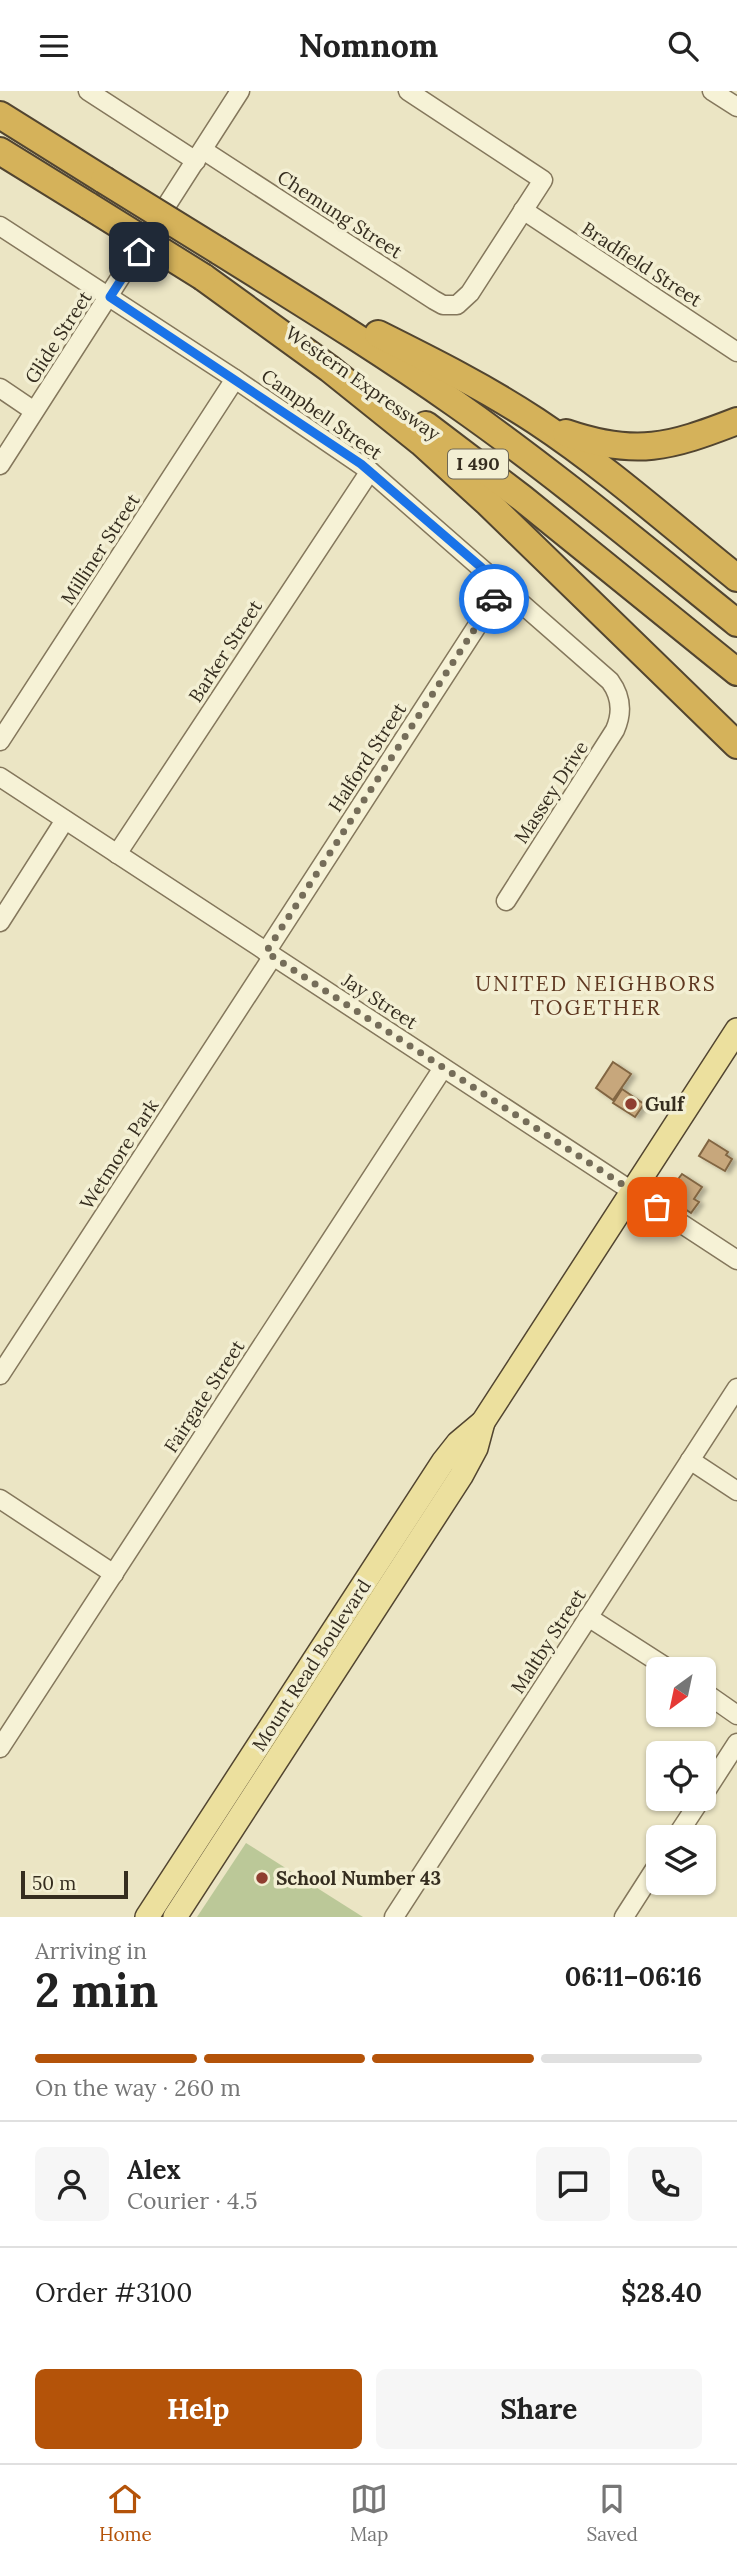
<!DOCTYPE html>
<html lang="en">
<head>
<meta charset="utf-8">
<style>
  :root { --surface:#fff; --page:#f6f6f6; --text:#222; --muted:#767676; --line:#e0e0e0; --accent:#b45309 }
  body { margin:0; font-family:Lora,serif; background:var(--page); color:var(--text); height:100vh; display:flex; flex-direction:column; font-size:26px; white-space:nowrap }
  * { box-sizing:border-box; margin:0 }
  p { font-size:23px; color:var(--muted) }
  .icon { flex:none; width:38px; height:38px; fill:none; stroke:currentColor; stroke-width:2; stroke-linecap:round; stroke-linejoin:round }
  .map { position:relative; height:1826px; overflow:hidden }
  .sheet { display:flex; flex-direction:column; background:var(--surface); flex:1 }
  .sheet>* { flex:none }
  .needle { width:46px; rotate:213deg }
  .tools { position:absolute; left:646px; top:1566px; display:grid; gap:14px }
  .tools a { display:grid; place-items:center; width:70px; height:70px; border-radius:10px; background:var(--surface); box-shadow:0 2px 5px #0004; font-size:35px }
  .scale { position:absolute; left:21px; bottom:18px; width:107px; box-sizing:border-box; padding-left:7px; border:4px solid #352d1f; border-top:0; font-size:19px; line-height:24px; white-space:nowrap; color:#352d1f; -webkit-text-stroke:5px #f3efd3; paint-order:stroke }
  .pin { position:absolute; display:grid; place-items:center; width:60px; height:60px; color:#fff; margin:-30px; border-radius:14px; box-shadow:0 4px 10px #0006 }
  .courier { position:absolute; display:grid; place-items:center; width:70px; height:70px; margin:-35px; border:5px solid #1a73e8; border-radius:50%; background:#fff; color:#222; box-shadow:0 2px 9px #0007 }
  .headline em { font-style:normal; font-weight:700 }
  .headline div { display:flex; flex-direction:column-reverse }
  .headline { display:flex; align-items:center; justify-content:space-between; height:119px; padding:0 35px }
  h1 { font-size:46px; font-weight:700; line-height:52px }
  .bar { display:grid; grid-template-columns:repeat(4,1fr); gap:10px 7px; align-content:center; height:84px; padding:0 35px }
  .bar i { height:9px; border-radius:5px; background:var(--line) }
  .bar .active { background:var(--accent) }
  .bar p { grid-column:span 4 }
  .line { display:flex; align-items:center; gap:18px; padding:0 35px; border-top:2px solid var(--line) }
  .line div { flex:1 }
  .round { display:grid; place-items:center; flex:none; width:74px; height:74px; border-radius:10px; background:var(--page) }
  .action { display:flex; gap:14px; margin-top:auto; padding:14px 35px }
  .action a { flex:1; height:80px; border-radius:10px; background:var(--accent); color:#fff; font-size:28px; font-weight:700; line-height:80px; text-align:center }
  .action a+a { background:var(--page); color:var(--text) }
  header { display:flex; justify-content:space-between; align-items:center; height:91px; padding:0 35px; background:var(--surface); font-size:32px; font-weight:700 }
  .tab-bar { display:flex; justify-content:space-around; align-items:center; height:98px; border-top:2px solid var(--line); background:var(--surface); font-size:19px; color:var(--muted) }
  .tab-bar a { display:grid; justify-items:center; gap:4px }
  .tab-bar .active { color:var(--accent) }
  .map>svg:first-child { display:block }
  .green { fill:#bbc898 }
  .building { fill:#c7a77c; stroke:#826643; stroke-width:2; filter:url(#shadow) }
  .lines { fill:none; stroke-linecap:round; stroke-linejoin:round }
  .minor-casing { stroke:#84775c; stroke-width:21 }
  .major-casing { stroke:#524530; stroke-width:26 }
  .highway-casing { stroke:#524530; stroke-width:30 }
  .minor { stroke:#f6f2d6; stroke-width:18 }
  .major { stroke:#ece09e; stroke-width:23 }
  .highway { stroke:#d5b25a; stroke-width:26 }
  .highway-bridge-casing { stroke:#524530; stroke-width:30; stroke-linecap:butt }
  .highway-bridge { stroke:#d5b25a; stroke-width:26 }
  .done { stroke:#756d59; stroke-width:7; stroke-dasharray:0 12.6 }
  .route { stroke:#1a73e8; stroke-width:9 }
  .poi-dot { fill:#8f3e30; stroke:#f3efd3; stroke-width:2.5 }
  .labels { text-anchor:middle; stroke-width:7; stroke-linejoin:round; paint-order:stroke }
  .shield { fill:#f3efd3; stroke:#6e6755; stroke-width:2 }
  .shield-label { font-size:18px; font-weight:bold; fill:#352d1f }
  .street-label { font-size:19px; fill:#352d1f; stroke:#f3efd3 }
  .poi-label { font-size:19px; font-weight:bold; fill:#352d1f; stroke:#f3efd3; text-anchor:start }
  .neighbourhood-label { font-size:21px; letter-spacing:2px; fill:#5f3821; stroke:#f3efd3 }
</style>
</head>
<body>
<header><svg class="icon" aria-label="menu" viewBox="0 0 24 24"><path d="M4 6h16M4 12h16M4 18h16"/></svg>Nomnom<svg class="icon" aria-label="search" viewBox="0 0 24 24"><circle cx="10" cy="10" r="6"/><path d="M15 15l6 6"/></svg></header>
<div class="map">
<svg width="737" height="1826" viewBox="0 0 737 1826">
  <defs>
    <filter id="shadow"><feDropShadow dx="4.5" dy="2.5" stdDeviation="2" flood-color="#0004"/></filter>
  </defs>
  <rect width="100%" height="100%" fill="#ebe5c4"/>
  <path class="green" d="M246,1752L363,1826H197Z"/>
  <g class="building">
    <path d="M613,971L631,983L613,1009L596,997Z"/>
    <path d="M622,998L644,1013L635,1026L613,1012Z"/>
    <path d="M709,1049L728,1061L726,1064L732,1068L725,1080L699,1065Z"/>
    <path d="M682,1083L702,1096L694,1108L699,1111L691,1122L665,1105Z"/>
  </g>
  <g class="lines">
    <defs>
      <g id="minor">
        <path d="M88,0L196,70"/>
        <path d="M712,0L737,16"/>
        <path d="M203,59L434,209L443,214H457L470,202L543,89L408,0"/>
        <path d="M523,119L737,261"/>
        <path d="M0,135L235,288L370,380L610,590C621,605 623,621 615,639L506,810"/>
        <path d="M0,297L34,320"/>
        <path d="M0,374L240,0"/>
        <path d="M0,650L235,288"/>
        <path d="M0,686L737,1169"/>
        <path d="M117,763L370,380"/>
        <path d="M0,831L65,729"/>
        <path d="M266,861L503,495"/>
        <path d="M0,1284L273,865"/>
        <path d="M690,1369L737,1400"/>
        <path d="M0,1408L114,1483"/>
        <path d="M588,1526L669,1578"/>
        <path d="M704,1601L737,1624"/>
        <path d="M0,1657L443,977"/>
        <path d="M704,1703L737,1652"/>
        <path d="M676,1746L701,1708"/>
        <path d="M394,1826L737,1297"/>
        <path d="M624,1826L658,1773"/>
      </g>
      <g id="major">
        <path d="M147,1826L443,1371L458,1352L483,1331L737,939"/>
        <path d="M175,1826L461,1385L476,1357L483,1331"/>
      </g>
      <g id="highway">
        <path d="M0,24L104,89"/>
        <path d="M0,60L89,115"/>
        <path d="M219,160C299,210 379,259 456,313C553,381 645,458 737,532"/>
        <path d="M203,186L330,278L421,351L488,412L737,654"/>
        <path d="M378,243C432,270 486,297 536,330C607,377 671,434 737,487"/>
        <path d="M426,334L522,407L737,581"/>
        <path d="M566,342C636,366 670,356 737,330"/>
      </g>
    </defs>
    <use href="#minor" class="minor-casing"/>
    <use href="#major" class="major-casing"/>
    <use href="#highway" class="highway-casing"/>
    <use href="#minor" class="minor"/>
    <use href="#major" class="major"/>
    <use href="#highway" class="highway"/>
    <defs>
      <g id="highway-bridge">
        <path d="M104,89L219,160"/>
        <path d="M89,115L203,186"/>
      </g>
    </defs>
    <use href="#highway-bridge" class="highway-bridge-casing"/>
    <use href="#highway-bridge" class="highway-bridge"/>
  </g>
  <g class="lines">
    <path class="done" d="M494,508L266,861L657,1116"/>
    <path class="route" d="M139,161L110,206L361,373L503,495L494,508"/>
  </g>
  <g class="poi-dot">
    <circle cx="631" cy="1013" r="7"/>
    <circle cx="262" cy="1787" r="7"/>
  </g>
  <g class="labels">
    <rect class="shield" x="448" y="358.5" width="60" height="29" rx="5"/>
    <g class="shield-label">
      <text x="478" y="379">I 490</text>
    </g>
    <g class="street-label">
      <text transform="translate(340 123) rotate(33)" y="7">Chemung Street</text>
      <text transform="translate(642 173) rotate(33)" y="7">Bradfield Street</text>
      <text transform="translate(58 246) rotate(-57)" y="7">Glide Street</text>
      <text transform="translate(363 292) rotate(35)" y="7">Western Expressway</text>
      <text transform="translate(322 323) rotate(35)" y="7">Campbell Street</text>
      <text transform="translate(100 458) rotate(-57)" y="7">Milliner Street</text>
      <text transform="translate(225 560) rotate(-57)" y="7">Barker Street</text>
      <text transform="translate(367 666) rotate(-57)" y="7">Halford Street</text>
      <text transform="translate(551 701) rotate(-57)" y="7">Massey Drive</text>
      <text transform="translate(380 910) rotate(33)" y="7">Jay Street</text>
      <text transform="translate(119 1063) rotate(-57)" y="7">Wetmore Park</text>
      <text transform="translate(204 1305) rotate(-57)" y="7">Fairgate Street</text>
      <text transform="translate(548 1550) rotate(-57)" y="7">Maltby Street</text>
      <text transform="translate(311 1574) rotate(-57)" y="7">Mount Read Boulevard</text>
    </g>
    <g class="poi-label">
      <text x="645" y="1020">Gulf</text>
      <text x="276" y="1794">School Number 43</text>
    </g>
    <g class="neighbourhood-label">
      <text x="596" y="900">UNITED NEIGHBORS<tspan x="596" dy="24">TOGETHER</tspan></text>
    </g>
  </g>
</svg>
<div class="tools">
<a><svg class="needle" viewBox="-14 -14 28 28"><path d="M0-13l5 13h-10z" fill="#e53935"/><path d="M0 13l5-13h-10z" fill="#767676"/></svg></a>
<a><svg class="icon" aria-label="locate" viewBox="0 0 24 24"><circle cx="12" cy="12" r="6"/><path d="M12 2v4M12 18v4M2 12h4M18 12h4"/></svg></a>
<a><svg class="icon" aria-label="layers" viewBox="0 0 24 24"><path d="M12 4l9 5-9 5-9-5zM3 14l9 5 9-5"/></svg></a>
</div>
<div class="scale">50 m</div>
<div class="pin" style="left:657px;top:1116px;background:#ea580c"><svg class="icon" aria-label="bag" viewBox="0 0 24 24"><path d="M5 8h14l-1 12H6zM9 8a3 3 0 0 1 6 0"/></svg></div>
<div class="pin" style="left:139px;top:161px;background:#1f2937"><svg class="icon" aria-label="home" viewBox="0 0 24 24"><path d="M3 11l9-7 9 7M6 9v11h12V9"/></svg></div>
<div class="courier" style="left:494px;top:508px"><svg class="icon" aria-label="car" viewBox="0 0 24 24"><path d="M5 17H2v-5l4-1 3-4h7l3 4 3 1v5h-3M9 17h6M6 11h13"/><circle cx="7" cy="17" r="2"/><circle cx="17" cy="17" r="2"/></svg></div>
</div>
<section class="sheet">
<div class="headline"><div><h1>2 min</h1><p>Arriving in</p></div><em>06:11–06:16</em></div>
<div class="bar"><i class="active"></i><i class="active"></i><i class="active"></i><i></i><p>On the way · 260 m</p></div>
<div class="line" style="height:126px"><a class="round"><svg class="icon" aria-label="person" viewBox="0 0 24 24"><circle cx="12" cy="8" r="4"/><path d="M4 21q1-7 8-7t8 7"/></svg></a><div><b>Alex</b><p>Courier · 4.5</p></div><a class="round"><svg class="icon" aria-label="chat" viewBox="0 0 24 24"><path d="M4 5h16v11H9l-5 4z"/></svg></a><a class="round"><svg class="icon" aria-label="phone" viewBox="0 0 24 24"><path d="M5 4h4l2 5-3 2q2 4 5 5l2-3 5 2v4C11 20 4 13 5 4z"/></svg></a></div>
<div class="line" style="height:91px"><div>Order #3100</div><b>$28.40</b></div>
<div class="action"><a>Help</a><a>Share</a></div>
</section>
<nav class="tab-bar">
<a class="active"><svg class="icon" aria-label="home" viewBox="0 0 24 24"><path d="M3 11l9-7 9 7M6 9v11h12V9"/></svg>Home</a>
<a><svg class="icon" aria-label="map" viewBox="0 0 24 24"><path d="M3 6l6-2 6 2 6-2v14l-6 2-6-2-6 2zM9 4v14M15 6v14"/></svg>Map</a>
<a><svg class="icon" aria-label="saved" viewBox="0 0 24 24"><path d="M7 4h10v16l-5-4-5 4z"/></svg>Saved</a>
</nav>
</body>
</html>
